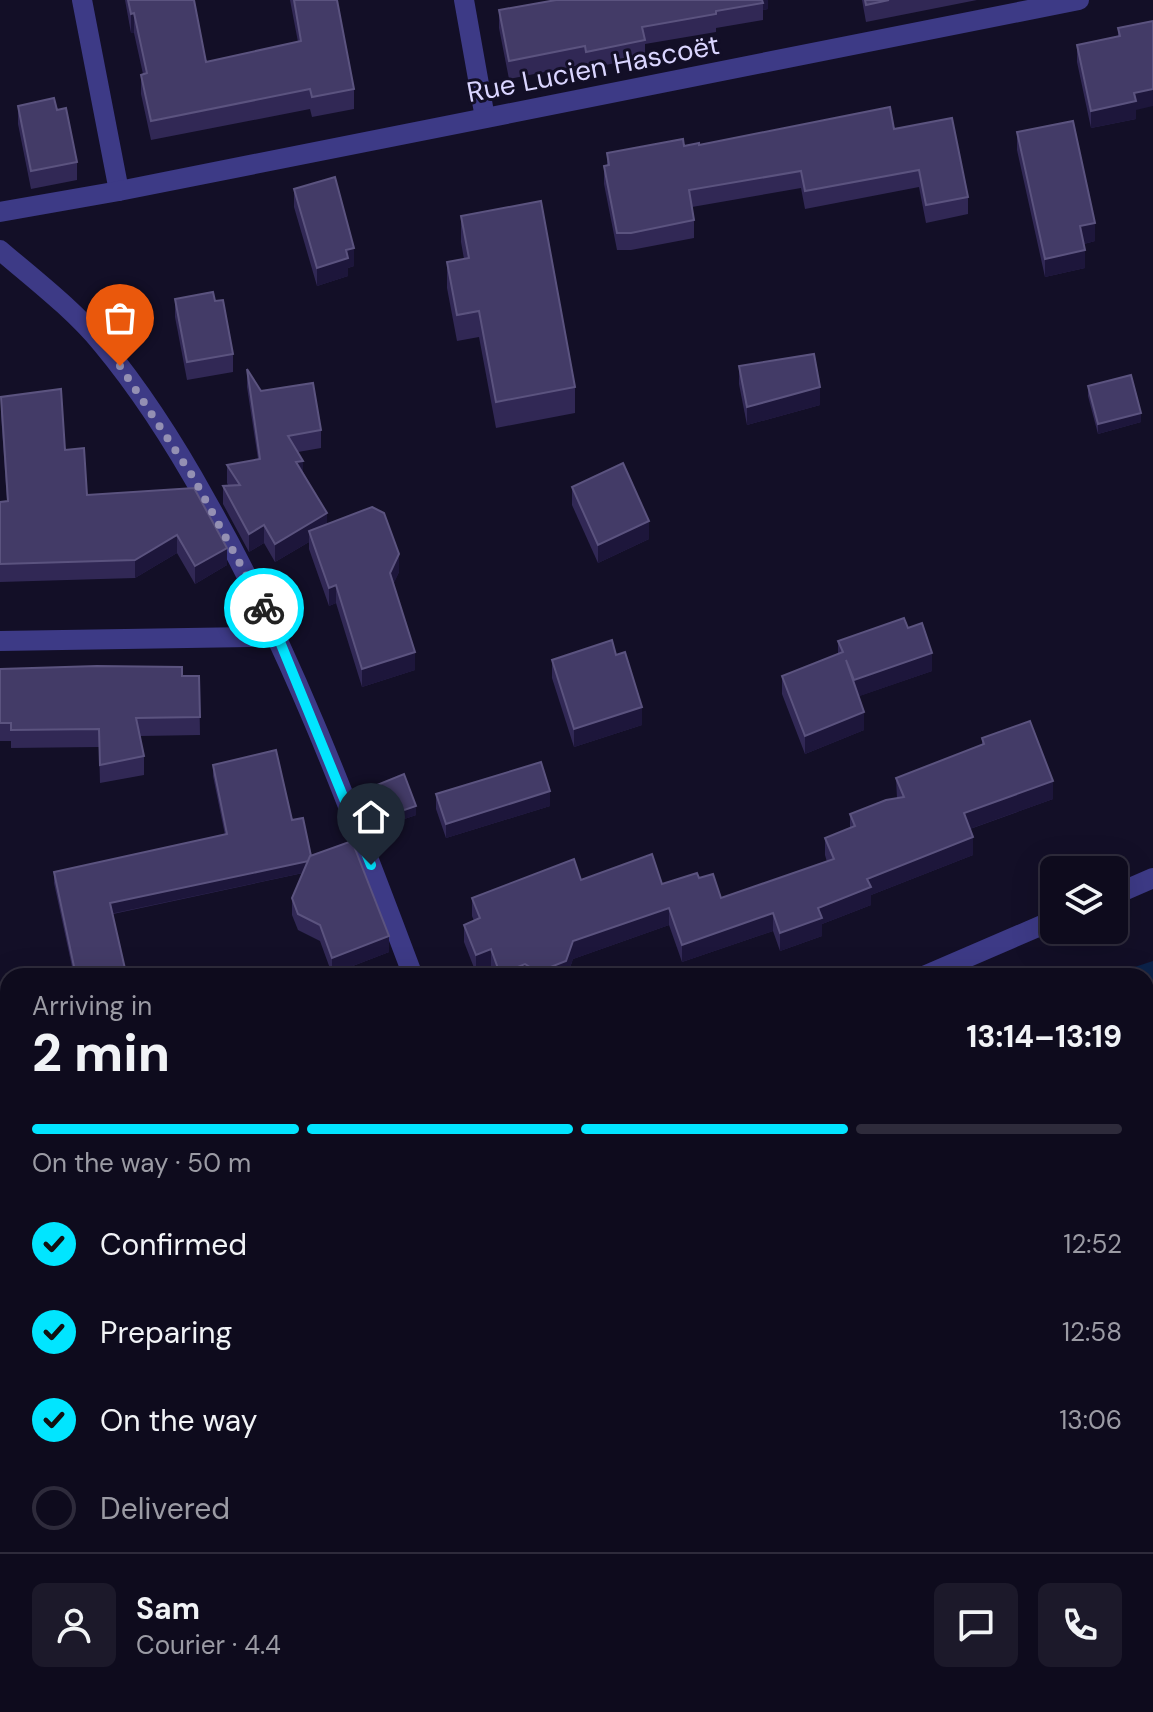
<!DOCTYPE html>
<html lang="en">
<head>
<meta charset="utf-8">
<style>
  :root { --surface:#0e0b1d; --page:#1c192a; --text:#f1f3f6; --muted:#9b9ba4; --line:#2e2b3b; --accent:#01e5ff }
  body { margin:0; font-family:"DM Sans",sans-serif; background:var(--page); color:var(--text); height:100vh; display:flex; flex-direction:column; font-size:30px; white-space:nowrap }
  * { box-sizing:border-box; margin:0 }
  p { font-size:26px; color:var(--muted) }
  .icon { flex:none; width:44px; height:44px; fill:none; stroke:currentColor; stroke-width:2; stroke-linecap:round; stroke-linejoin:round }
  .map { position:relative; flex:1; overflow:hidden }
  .details { position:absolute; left:0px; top:968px; width:1154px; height:744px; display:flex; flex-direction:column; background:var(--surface); border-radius:24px 24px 0 0; box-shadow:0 8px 32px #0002,0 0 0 2px var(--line) }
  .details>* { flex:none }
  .tools { position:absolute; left:1040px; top:856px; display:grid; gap:16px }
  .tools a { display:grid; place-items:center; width:88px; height:88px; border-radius:12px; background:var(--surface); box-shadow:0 8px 32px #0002,0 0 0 2px var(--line); font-size:40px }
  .pin { position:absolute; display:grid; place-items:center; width:68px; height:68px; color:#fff; margin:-82px -34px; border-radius:50% 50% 50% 0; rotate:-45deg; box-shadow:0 0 8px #0007 }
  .pin .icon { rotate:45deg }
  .courier { position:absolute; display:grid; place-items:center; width:80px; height:80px; margin:-40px; border:6px solid #01e5ff; border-radius:50%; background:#fff; color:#222; box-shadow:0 2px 10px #0007 }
  .overview em { font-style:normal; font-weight:800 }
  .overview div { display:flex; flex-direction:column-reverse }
  .overview { display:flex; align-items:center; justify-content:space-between; height:136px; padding:0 32px }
  h1 { font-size:52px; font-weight:800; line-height:60px }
  .bar { display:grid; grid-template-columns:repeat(4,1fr); gap:12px 8px; align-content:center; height:96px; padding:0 32px }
  .bar i { height:10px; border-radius:6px; background:var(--line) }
  .bar .current { background:var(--accent) }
  .bar p { grid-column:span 4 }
  .line { display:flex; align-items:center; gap:20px; padding:0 32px; border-top:2px solid var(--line) }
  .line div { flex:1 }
  .round { display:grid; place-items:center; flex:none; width:84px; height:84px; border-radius:12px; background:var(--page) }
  ol { padding:0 32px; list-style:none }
  li { display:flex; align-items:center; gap:24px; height:88px }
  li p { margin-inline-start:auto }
  li .icon { padding:8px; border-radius:50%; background:var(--accent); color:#111; stroke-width:4 }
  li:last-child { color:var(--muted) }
  li i { width:44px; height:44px; border:4px solid var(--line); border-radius:50% }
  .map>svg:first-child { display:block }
  .green { fill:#123130 }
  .water { fill:#0c2249 }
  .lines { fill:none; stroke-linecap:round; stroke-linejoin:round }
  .minor { stroke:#3d3a86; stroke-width:20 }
  .wall { fill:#312855 }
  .shaded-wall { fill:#1d163b }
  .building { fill:#433b67; stroke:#5b537f; stroke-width:2 }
  .done { stroke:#9490b3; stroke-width:8; stroke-dasharray:0 14.4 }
  .route { stroke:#01e5ff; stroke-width:10 }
  .labels { text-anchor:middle; stroke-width:6; stroke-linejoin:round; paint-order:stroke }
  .street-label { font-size:28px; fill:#dad5ff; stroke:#130f27 }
</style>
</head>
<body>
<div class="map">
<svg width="1153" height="1712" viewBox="0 0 1153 1712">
  <rect width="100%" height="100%" fill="#130f27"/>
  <path class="green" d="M8,1016V1228L0,1229V1017Z"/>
  <path class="water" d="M1153,961V1712H437L438,1704H1146V976H1107Z"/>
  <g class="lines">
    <g class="minor">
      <path d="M82,0L119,191"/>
      <path d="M464,0L485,118"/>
      <path d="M0,212L119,191L1079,0"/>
      <path d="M0,250C35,280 73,309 102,344C142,392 176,446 206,500C292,651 352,814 413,976"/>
      <path d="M0,641L250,637L276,632"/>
      <path d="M1114,895L1153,878"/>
      <path d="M924,976L1054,920"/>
      <path d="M0,1623H8"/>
      <path d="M171,1712L176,1704"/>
    </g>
  </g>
  <g class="wall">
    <path d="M125,0H194L206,62L298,42L290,0H337L354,89V109L312,117L310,109L151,140L141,94V75L143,74L134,33H131Z"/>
    <path d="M768,0V9L763,10V20L716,28V32L645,44V57L586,69L585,64L509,79L499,28V10Z"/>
    <path d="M862,0H977L866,22Z"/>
    <path d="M1118,28L1136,110V119L1091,128L1077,62V45L1118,36Z"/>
    <path d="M18,106L57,110L77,162V180L31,189L18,124Z"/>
    <path d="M894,129L968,197V214L926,223L919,187L805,209L801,188L692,207L694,220V238L631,250H617L604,184V166H607V153Z"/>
    <path d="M1017,132L1095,241L1084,244L1085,268L1045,277L1017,150Z"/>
    <path d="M294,189L354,266L348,268V276L317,286L294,207Z"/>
    <path d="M461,216L575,387V413L496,428L479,337L457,341L447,288V262L464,259L461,242Z"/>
    <path d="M175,299L233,354V372L187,380L175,317Z"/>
    <path d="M739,366L820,405L747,425L739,384Z"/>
    <path d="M247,369L261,391L321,430V448L298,452L303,472L327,524L399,572L393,584L415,670L362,687L336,603L329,606L309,549V542L275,562L264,543L249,552L223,504V486L228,485L227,483V465L258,459L247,387Z"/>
    <path d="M1088,386L1141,422L1098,434L1088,396Z"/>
    <path d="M1,397L65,450L87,495L194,488L227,565L195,584L177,553L135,578L0,582V502L7,501L1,415Z"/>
    <path d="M572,487L649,539L598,563L572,505Z"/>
    <path d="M838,641L932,671L859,696L864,730L805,754L782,694V676L838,654Z"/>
    <path d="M616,655L642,725L574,747L552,678V660Z"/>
    <path d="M0,669L182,676H199L200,735L140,736L144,756V775L100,783L99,747L11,748V741H0Z"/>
    <path d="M982,738L1053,799L970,829L973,855L871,895V905L822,924V936L780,951L773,931L682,962L669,925L573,959L567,976H494L491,967L476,973L464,942V925L474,921L472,916V898L581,880L662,884L699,878L721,898L827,862L825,855V838L850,828V814L897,798L896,778L982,745Z"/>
    <path d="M213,765L292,820L311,856L389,952L332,974L320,941L298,930L292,915V898L303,873L113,914L126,976H74L54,883V872L225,835L213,776Z"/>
    <path d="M372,787L416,815L384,826L372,797Z"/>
    <path d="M436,794L550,806L446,838L436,809Z"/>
    <path d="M282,1704H350L349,1708L320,1705L319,1712L282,1711Z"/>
  </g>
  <g class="shaded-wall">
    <path d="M761,0H768V9L763,10V3Z"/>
    <path d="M134,13V33H131V14Z"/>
    <path d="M1153,89V106L1136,110V119L1091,128V111L1134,93Z"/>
    <path d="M1095,223V241L1080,245V226Z"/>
    <path d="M354,248V266L348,268V276L317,286V268L346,250Z"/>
    <path d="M1085,250V268L1045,277V259Z"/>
    <path d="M820,387V405L747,425V407Z"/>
    <path d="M1141,413V422L1098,434V424Z"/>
    <path d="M303,461V479L296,462Z"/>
    <path d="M327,513V531H309V542L275,562V544Z"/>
    <path d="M649,521V539L598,563V545Z"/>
    <path d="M264,525V543L249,552V534Z"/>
    <path d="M177,535V553L135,578V560Z"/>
    <path d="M227,548V565L195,584V566Z"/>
    <path d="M399,554V572L390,591V573Z"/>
    <path d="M336,585V603L329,606V588Z"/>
    <path d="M415,652V670L362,687V669Z"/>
    <path d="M932,653V671L854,698V680Z"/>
    <path d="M642,707V725L574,747V729Z"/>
    <path d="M864,712V730L805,754V736Z"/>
    <path d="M1053,781V799L964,831V813Z"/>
    <path d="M550,791V806L446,838V824Z"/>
    <path d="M416,806V815L384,826V817Z"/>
    <path d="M973,837V855L871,895V905L822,924V936L780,951V933L818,908L867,879Z"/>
    <path d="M312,860V871L110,914V903Z"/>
    <path d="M669,908V925L573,959L567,976H538V972L573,941Z"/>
    <path d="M773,913V931L682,962V945Z"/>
    <path d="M389,936V952L332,974V958Z"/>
    <path d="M491,949V967L476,973V955Z"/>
    <path d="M525,964V976H500V974Z"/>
  </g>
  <g class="building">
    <path d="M128,0H194L206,62L301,41L294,0H337L354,89L312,97L310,89L151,121L141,75L147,73L134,13L131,14Z"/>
    <path d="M556,0H762L763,3L716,11V14L642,27L645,40L586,52L585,46L509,61L499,10Z"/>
    <path d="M865,0H889L866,5Z"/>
    <path d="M1153,21V89L1134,93L1136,101L1091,111L1077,45L1120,36L1118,28Z"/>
    <path d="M54,98L57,110L66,108L77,162L31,171L18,106Z"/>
    <path d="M890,107L894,129L952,118L968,197L926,205L919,170L805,191L801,171L689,190L694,220L631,233H617L604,166L609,165L607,153L683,139L684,146L699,143V145Z"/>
    <path d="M1073,121L1095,223L1080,226L1085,250L1045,259L1017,132Z"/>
    <path d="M335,177L354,248L346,250L348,258L317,268L294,189Z"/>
    <path d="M541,201L575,387L496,402L479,311L457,315L447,262L469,258L461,216Z"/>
    <path d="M213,292L215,301L223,300L233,354L187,362L175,299Z"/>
    <path d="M814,354L820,387L747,407L739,366Z"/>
    <path d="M247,369L261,391L313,383L321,430L288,436L303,461L296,462L327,513L275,544L264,525L249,534L223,486L240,485L227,465L260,459Z"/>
    <path d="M1131,375L1141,413L1098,424L1088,386Z"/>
    <path d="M61,389L65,450L84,448L87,495L194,488L227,548L195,566L177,535L135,560L0,564V502L8,501L1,397Z"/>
    <path d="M623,463L649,521L598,545L572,487Z"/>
    <path d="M372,507L384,513L399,554L390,573L415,652L362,669L336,585L329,588L309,531Z"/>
    <path d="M904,618L908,628L922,623L932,653L854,680L846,660L864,712L805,736L782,676L843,652L838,641Z"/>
    <path d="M612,640L616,655L625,652L642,707L574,729L552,660Z"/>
    <path d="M97,666L182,667V676H199L200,717L136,718L144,756L100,765L99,729L11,730V723H0V669Z"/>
    <path d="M1030,721L1053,781L964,813L973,837L867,879L871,887L818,908L822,918L780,933L773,913L682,945L669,908L573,941L566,961L538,972L525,964L500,974L491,949L476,955L464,925L480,918L472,898L574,859L581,880L652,854L662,884L697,873L699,878L713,874L721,898L834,859L825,838L855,826L850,814L886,800L904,797L896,778L984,744L982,738Z"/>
    <path d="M276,750L292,820L303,818L311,856L309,861L110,903L126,973L114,976H76L54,872L227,834L213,765Z"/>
    <path d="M541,762L550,791L446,824L436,794Z"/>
    <path d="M404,774L416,806L384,817L372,787Z"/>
    <path d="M352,841L389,936L332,958L320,925L298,914L292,898L310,856Z"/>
    <rect x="35" y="1704" width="53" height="8"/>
  </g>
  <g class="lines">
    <path class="done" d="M120,366L193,477L264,608"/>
    <path class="route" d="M264,608L276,632L371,865"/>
  </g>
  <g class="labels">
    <g class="street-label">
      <text transform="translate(593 68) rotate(-11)" y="10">Rue Lucien Hascoët</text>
    </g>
  </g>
</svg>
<div class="tools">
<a><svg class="icon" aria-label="layers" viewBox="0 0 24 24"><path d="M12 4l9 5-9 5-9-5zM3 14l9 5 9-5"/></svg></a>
</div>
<div class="pin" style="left:120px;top:366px;background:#ea580c"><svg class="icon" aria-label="bag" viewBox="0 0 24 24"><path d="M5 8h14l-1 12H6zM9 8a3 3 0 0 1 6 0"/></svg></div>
<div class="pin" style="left:371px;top:865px;background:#1f2937"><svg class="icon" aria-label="home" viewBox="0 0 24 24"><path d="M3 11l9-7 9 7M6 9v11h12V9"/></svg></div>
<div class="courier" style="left:264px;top:608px"><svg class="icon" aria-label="bike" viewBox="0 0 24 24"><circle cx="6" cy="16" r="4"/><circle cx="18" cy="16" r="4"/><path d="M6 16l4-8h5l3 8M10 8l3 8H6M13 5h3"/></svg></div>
<section class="details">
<div class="overview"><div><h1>2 min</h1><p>Arriving in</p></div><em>13:14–13:19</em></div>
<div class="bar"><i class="current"></i><i class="current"></i><i class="current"></i><i></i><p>On the way · 50 m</p></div>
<ol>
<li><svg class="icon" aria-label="check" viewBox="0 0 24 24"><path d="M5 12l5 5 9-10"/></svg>Confirmed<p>12:52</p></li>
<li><svg class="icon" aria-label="check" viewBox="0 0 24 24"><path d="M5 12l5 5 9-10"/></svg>Preparing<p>12:58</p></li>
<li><svg class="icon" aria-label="check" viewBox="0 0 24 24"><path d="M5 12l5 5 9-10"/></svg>On the way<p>13:06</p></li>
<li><i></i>Delivered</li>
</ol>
<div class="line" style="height:144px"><a class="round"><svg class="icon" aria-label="person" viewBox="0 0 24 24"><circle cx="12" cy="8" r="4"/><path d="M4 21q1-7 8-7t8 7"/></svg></a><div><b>Sam</b><p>Courier · 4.4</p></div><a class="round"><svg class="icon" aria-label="chat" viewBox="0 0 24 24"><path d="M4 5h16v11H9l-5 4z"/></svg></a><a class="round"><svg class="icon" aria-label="phone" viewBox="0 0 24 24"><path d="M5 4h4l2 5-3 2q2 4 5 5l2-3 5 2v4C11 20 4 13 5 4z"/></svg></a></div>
</section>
</div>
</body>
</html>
